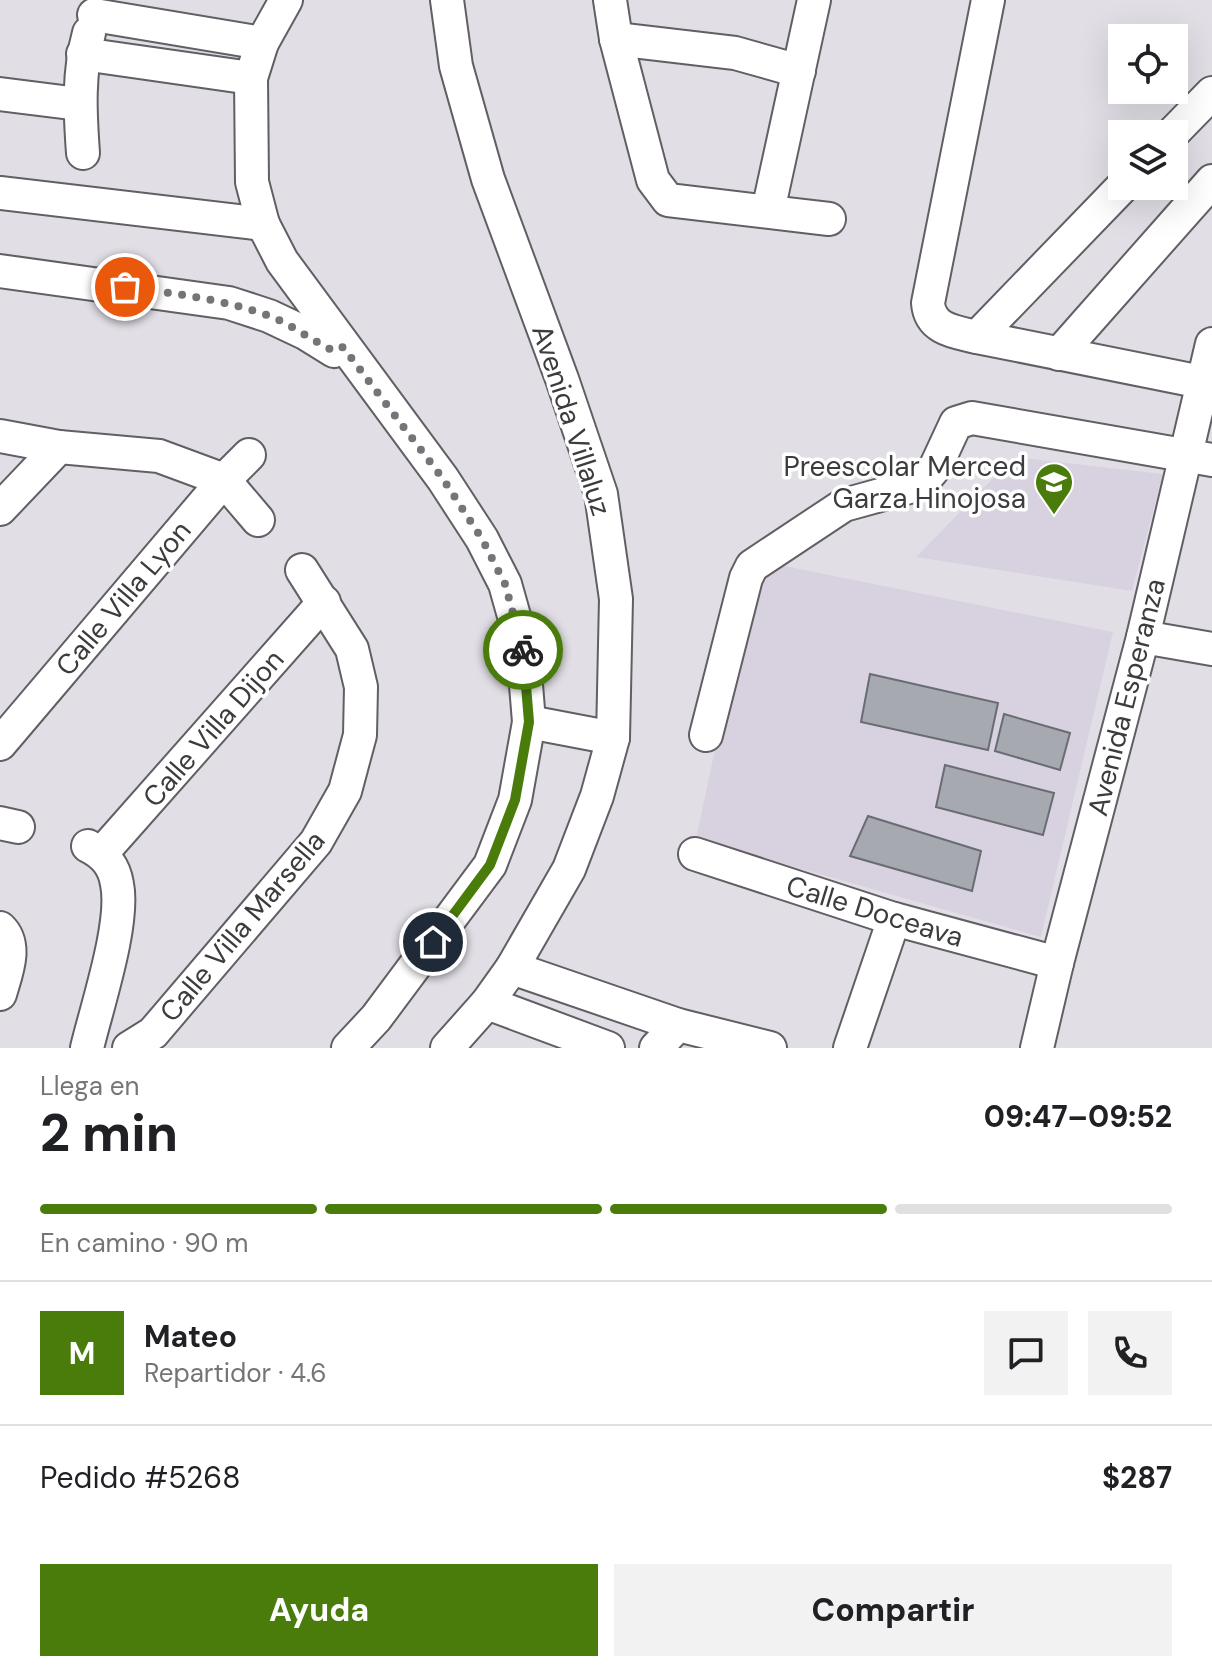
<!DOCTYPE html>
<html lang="es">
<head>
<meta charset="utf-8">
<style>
  :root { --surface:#fff; --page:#f2f2f2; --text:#202124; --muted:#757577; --line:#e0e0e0; --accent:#497c0b }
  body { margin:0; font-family:"DM Sans",sans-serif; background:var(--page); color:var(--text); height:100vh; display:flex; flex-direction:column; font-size:30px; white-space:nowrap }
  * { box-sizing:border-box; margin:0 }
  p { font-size:26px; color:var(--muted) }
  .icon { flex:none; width:44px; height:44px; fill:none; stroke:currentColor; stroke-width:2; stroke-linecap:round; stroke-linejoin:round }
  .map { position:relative; height:1048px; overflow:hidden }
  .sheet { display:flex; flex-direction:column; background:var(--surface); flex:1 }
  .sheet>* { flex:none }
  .tools { position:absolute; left:1108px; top:24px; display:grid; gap:16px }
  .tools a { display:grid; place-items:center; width:80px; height:80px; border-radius:0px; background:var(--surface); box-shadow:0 8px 32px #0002; font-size:40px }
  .pin { position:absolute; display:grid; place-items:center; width:68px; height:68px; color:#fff; margin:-34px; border:4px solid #fff; border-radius:50%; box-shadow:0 2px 8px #0007 }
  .courier { position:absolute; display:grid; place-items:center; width:80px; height:80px; margin:-40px; border:6px solid #497c0b; border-radius:50%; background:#fff; color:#222; box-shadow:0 2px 10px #0007 }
  .headline em { font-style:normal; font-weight:800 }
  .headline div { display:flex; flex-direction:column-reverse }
  .headline { display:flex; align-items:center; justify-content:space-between; height:136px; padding:0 40px }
  h1 { font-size:52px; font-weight:800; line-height:60px }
  .bar { display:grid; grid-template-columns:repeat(4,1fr); gap:12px 8px; align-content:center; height:96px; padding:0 40px }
  .bar i { height:10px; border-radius:6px; background:var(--line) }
  .bar .current { background:var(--accent) }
  .bar p { grid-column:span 4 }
  .line { display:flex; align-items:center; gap:20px; padding:0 40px; border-top:2px solid var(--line) }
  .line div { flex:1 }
  .round { display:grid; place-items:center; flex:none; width:84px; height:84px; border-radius:0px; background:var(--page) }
  .button { display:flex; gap:16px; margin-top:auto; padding:16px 40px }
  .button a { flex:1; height:92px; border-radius:0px; background:var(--accent); color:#fff; font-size:32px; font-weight:800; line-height:92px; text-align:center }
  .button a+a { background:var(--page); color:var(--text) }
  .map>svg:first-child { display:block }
  .built { fill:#d8d2e0 }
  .building { fill:#a6a9b0; stroke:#696c72; stroke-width:2 }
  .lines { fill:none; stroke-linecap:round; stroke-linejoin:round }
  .minor-casing { stroke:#615e64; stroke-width:36 }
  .minor { stroke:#fff; stroke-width:32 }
  .done { stroke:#767479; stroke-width:8; stroke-dasharray:0 14.4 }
  .route { stroke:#497c0b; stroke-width:10 }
  .labels { text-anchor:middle; stroke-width:7; stroke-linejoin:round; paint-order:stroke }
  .street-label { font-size:28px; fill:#3c3b3e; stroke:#fff }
  .poi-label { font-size:28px; fill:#3c3b3e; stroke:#fff; text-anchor:end }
</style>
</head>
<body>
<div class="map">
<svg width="1212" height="1048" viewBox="0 0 1212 1048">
  <rect width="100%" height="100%" fill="#e2dee6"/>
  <g class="built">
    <path d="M1014,457L1163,474L1132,591L916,557Z"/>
    <path d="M755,560L1113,632L1041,937L696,839Z"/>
  </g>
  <g class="building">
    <path d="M870,674L998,703L988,750L861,722Z"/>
    <path d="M1004,714L1070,733L1060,770L995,751Z"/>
    <path d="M945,765L1054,793L1043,835L936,807Z"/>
    <path d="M868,816L981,851L972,891L850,856Z"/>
  </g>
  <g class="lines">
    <defs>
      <g id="minor">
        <path d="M286,0L262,43L251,78L252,182L263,224L282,261L443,479L482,539L505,584L523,648L529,722L515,800L490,865L376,1018L348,1048"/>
        <path d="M610,0L616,39L653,180L668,200L829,219"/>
        <path d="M988,0L928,303C930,330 956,332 977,337L1212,384"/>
        <path d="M94,15L262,43"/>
        <path d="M616,39L735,53L799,71"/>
        <path d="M83,54L251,78"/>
        <path d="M0,94L79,104"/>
        <path d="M1172,134L1212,93"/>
        <path d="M83,153C80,112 78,73 89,33"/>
        <path d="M0,193L263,224"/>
        <path d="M768,211L814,0"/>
        <path d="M0,271L229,303L269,316L305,333L334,351L343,347"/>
        <path d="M977,337L1123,186"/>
        <path d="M1059,354L1212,181"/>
        <path d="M0,436L59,447L159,456L224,480L258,520"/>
        <path d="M0,509L59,447"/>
        <path d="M1143,637L1212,649"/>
        <path d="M529,722L613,738"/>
        <path d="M706,735L746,578L752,566L844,505L913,486L926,478L936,466L956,423L972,418L1212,460"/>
        <path d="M0,744L224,480L249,455"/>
        <path d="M0,823L18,827"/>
        <path d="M102,853L324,602"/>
        <path d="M695,854L894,919L1057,963"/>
        <path d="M0,928C18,945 6,973 0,994"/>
        <path d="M512,968L678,1025L770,1048"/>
        <path d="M487,1003L608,1048"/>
        <path d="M87,1048C97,1006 125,923 117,884C114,865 104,854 88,846"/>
        <path d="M129,1048L153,1033L316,842L345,791L360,735L361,687L352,649L302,570"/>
        <path d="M447,1048L487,1003L512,968L569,869L597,796L613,738L616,599L601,494L562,379L488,179L456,66L447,0"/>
        <path d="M656,1048L678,1025"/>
        <path d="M850,1048L894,919"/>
        <path d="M1037,1048L1057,963L1143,637L1212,344"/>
      </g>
    </defs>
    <use href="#minor" class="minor-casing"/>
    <use href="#minor" class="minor"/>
  </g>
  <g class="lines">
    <path class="done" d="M125,287C173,293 221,299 267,315C291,324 311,340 334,351L343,347L443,479L482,539L505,584L523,650"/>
    <path class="route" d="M433,942L490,865L515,800L529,722L523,650"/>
  </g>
  <defs>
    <symbol id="school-pin" viewBox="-11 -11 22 30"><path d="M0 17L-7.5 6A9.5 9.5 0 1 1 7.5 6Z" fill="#497c0b" stroke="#fff"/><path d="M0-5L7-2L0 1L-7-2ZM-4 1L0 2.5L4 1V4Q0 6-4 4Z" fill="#fff"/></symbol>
  </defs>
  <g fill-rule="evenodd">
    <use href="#school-pin" x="1032" y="460" width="44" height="60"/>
  </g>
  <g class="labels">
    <g class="street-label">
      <text transform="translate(572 420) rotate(72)" y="10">Avenida Villaluz</text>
      <text transform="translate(123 598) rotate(-50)" y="10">Calle Villa Lyon</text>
      <text transform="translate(1126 697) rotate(-76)" y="10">Avenida Esperanza</text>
      <text transform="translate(213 728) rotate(-49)" y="10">Calle Villa Dijon</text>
      <text transform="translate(875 911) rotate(17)" y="10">Calle Doceava</text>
      <text transform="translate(242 926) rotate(-50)" y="10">Calle Villa Marsella</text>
    </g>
    <g class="poi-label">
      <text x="1026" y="476">Preescolar Merced<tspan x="1026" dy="32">Garza Hinojosa</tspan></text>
    </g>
  </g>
</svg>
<div class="tools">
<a><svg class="icon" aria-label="locate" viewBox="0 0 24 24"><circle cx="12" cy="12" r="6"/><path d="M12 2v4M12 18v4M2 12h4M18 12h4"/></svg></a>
<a><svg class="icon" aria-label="layers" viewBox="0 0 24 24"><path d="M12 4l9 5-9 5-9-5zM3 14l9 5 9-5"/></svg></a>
</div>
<div class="pin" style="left:125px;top:287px;background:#ea580c"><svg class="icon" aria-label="bag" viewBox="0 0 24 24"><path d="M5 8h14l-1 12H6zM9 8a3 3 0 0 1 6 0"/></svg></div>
<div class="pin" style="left:433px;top:942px;background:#1f2937"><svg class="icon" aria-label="home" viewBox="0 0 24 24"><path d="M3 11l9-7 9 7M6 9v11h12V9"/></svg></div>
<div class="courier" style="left:523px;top:650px"><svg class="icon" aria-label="bike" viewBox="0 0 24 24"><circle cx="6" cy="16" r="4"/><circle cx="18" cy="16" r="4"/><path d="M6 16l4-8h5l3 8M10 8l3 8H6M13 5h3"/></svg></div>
</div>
<section class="sheet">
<div class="headline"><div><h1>2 min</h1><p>Llega en</p></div><em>09:47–09:52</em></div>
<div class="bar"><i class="current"></i><i class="current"></i><i class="current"></i><i></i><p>En camino · 90 m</p></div>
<div class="line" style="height:144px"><b class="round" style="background:var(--accent);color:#fff">M</b><div><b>Mateo</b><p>Repartidor · 4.6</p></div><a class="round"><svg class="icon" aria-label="chat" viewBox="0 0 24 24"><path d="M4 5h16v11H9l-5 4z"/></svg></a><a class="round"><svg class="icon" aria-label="phone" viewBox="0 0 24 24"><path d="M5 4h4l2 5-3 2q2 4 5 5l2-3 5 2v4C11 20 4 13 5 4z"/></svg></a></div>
<div class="line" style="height:104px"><div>Pedido #5268</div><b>$287</b></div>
<div class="button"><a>Ayuda</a><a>Compartir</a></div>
</section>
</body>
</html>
